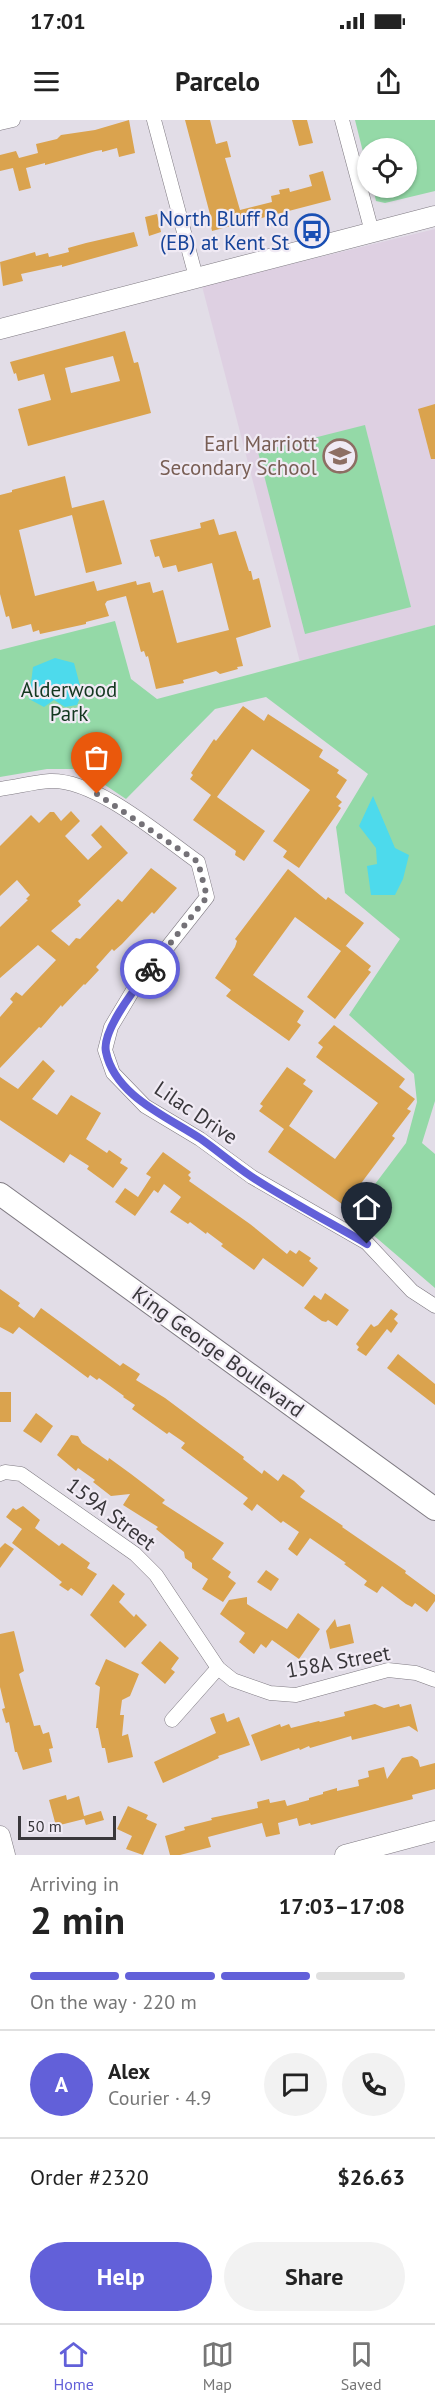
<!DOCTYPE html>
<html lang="en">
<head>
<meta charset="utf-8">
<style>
  :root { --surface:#fff; --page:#f2f2f2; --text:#222; --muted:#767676; --line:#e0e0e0; --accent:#6260d9 }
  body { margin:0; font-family:"PT Sans",sans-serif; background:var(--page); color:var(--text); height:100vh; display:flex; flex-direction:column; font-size:22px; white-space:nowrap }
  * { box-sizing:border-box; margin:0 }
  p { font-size:20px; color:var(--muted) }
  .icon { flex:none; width:33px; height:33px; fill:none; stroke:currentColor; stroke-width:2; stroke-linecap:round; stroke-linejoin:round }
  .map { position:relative; height:1735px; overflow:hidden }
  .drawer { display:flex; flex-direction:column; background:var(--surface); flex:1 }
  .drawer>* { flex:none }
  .fabs { position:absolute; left:357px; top:18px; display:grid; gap:12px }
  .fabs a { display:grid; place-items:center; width:60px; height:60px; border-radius:50%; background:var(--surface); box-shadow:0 2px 4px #0004; font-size:30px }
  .scale { position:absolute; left:18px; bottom:15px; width:98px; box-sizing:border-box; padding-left:6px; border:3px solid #39373b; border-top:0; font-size:16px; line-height:21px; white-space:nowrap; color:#39373b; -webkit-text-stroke:4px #f0eaf4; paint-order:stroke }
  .pin { position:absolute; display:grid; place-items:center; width:51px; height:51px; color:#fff; margin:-62px -26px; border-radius:50% 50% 50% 0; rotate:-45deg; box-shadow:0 0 6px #0007 }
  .pin .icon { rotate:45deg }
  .courier { position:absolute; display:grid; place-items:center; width:60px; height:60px; margin:-30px; border:4px solid #6260d9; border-radius:50%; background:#fff; color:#222; box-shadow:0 2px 8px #0007 }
  .summary em { font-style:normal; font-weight:700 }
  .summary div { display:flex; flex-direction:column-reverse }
  .summary { display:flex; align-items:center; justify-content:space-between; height:102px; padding:0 30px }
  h1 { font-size:39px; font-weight:700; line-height:45px }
  .bar { display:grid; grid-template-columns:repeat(4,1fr); gap:9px 6px; align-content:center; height:72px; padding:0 30px }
  .bar i { height:8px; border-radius:4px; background:var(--line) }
  .bar .current { background:var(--accent) }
  .bar p { grid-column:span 4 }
  .line { display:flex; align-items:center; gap:15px; padding:0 30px; border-top:2px solid var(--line) }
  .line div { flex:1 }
  .round { display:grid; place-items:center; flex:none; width:63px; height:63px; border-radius:32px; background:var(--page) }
  .cta { display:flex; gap:12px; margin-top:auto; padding:12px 30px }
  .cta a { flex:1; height:69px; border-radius:36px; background:var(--accent); color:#fff; font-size:24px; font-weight:700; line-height:69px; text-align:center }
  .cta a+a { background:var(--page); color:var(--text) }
  .status { display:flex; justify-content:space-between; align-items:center; height:42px; padding:0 30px; background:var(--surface); direction:ltr }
  .status svg { height:16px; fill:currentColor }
  header { display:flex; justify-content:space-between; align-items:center; height:78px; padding:0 30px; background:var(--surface); font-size:27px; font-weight:700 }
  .dock { display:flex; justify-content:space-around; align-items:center; height:84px; border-top:2px solid var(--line); background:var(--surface); font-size:16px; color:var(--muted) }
  .dock a { display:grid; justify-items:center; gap:3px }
  .dock .current { color:var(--accent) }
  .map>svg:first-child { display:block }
  .education { fill:#ded0e2 }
  .green { fill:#94d9a7 }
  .water { fill:#4ddaec }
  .building { fill:#daa34e; fill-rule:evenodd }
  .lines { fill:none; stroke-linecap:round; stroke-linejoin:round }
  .street-casing { stroke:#7f7a82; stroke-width:15 }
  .secondary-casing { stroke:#7f7a82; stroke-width:21 }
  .primary-casing { stroke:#7f7a82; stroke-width:24 }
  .street { stroke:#fff; stroke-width:14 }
  .secondary { stroke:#fff; stroke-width:20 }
  .primary { stroke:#fff; stroke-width:22 }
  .done { stroke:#747177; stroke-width:6; stroke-dasharray:0 10.8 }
  .route { stroke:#6260d9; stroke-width:8 }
  .labels { text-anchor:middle; stroke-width:4.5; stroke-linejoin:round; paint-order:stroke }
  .transit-label { font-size:21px; fill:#164399; stroke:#f0eaf4; text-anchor:end }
  .education-label { font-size:21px; fill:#785e54; stroke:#f0eaf4; text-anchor:end }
  .park-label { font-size:21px; fill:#143820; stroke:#f0eaf4 }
  .street-label { font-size:21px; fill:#39373b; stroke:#f0eaf4 }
</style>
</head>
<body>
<div class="status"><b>17:01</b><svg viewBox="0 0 49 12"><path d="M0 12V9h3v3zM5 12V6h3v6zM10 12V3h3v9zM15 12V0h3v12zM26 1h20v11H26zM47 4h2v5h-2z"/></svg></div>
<header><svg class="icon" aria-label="menu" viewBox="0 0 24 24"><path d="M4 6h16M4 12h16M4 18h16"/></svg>Parcelo<svg class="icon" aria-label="share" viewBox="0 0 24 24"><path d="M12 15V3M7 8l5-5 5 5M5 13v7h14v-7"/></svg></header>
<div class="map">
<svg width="435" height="1735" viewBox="0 0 435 1735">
  <rect width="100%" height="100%" fill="#e2dde7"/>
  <path class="education" d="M435,109V505L300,542L202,166Z"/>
  <g class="green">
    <path d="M355,0H435V71L385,83L376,81L373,68H406V28H368L367,48Z"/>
    <path d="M365,305L411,487L305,514L258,332Z"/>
    <path d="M115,501L131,559L157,579L435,505V981L422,1023L435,1034V1168L351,1096L406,1023L417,982L414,954L349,895L400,819L345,773L336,707L368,654L266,577L215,589L126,679L81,649H47L0,657V530Z"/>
  </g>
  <g class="water">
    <path d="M55,538L74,543L82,573L77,585L65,587L54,580L44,587L29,579L33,547Z"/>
    <path d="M373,676L395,728L409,735L403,759L395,775H371L367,746L377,744L376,728L359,706Z"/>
  </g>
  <g class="building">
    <path d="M129,0L135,33L119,37L117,28L102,32V30L96,31L45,45V43L26,48L31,68L19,71L13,48L0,51V35L16,31L19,38L38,33L36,24L57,19L61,15L95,10Z"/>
    <path d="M185,0H210L216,24L227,21L231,37L225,38L240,90L272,82L271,76L280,74L279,70L289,68L290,72L312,66L309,55L323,51L331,80L212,111L209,98H211Z"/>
    <path d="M292,0H307L313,23L299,26Z"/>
    <path d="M157,94L161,112L149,116L145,97Z"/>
    <path d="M134,112L138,126L62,147V145L21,154L23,161L3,166L0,142L35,132L36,136L48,133L49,137L69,132L68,128L86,123Z"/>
    <path d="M125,211L134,243L138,242L151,293L28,326L18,289L51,280L44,254L18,261L16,253L14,254L10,242ZM113,236L120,261L71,273L65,248Z"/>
    <path d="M435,284V339H431L418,289Z"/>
    <path d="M65,356L72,388L104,380L122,444L86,453L72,395L19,410L35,476L94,461L97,471L136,461L137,465L150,462L153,473L163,470L177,523L229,510L212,443L178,452L176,445L163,448L159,436L155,437L150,420L201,408L200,403L214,399L219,415L236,411L249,451H251L253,460L259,458L271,507L236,518L243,546L237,547L238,549L220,554L216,551L209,553L183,560L184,563L156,569L148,536L146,537L144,531L141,532L126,476L107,481L105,484L109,496L86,502V504L40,514L39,510L33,512L31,504L12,509L9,496L6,497L0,474V375L12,372V370Z"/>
    <path d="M243,586L264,601L268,594L323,630L319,637L339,650L337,653L347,660L336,677L342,682L338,686L341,688L299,748L283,737L287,731L273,721L310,670L252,629L217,677L265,711L244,741L235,735L236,731L193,700L211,675L190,659L193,655L191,653L214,619L216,621Z"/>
    <path d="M71,691L80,701L65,716L88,740L102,727L91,715L101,705L128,733L78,781L81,785L51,811L69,826L76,818L80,819L118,779L122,782L151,748L177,768L154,794L152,792L122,824L114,831L112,829L96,847L99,850L85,865L84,864L62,887L61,885L41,908L39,907L0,948V897L13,882L10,879L16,872L22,876L56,840L38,825L0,858V807L28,780L26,779L30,775L17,760L0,776V726L31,695L39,703L50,692H54L61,701Z"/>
    <path d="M288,749L326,780L328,777L364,803L345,827L346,826L371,846L368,850L371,852L335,899L307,877L341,831L295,797L253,855L304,891L297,902L301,905L289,921L226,876L231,870L215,858L235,827L237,821L235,819Z"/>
    <path d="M334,905L405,959L399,967L415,979L407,989L411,991L392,1016L395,1018L359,1066L357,1064L342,1084L268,1032L284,1009L259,991L263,986L260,984L287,947L306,960L303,964L313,971L289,1006L335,1039L378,983L316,937L323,927L318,923Z"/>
    <path d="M43,940L55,951L32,979L57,995L71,975L101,993L86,1019L107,1033L109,1030L122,1039L120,1043L128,1048L113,1068L87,1049L89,1046L70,1034L64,1043L0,1000V957L18,969Z"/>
    <path d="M163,1032L191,1052L188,1055L191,1058L189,1061L250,1104L287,1134L290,1130L296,1134L299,1130L311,1138L309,1141L318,1148L303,1167L263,1138L254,1150L221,1126L223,1124L207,1112L206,1114L190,1102L188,1104L170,1092L181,1077L164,1064L158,1073L154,1070L135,1096L115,1082L125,1068L138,1077L151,1057L146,1054Z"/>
    <path d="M0,1169L20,1183L18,1186L34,1198L41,1188L120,1246L123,1243L140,1254L136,1260L165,1278L244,1337L243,1339L262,1354L264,1350L278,1361L283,1354L294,1361L305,1371L300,1377L343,1406L342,1407L406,1451L405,1453L435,1475V1481L427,1492L415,1483L412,1487L406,1484L382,1466L377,1473L364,1465L367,1461L344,1444L346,1443L310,1418L297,1436L288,1429L299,1412L283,1401L281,1403L257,1384L252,1391L243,1384L248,1378L181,1328L185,1323L169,1312L167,1314L132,1289L135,1285L123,1277L124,1276L99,1258L97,1260L90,1255L88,1258L19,1207L13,1214L0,1207Z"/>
    <path d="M325,1173L349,1190L337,1206L328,1200L326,1202L322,1201L304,1188L314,1175L321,1180Z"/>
    <path d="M391,1189L398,1194L394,1199L398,1203L391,1213L387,1209L366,1236L357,1230L359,1227L356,1224L371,1204L374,1207L378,1205Z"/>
    <path d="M398,1234L435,1264V1285L387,1248Z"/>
    <rect x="0" y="1272" width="11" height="30"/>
    <path d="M36,1293L53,1306L41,1323L23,1311Z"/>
    <path d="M71,1315L78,1316L82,1323L108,1341L109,1338L131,1354L165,1380L162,1383L224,1423L212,1439L231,1452L228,1457L236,1463L223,1482L202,1469L208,1459L192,1448V1443L185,1438L184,1432L156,1409L158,1407L123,1385L130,1374L111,1376L93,1362L95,1360L78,1348L76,1351L57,1335Z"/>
    <path d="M23,1386L40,1400L35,1408L59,1426L62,1423L90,1443L87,1448L97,1454L82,1476L71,1468L68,1471L59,1465L62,1462L12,1423L22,1409L6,1397L13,1388L16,1390Z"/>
    <path d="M5,1423L14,1429L0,1448V1428Z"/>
    <path d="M266,1450L279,1459L271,1471L257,1462Z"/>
    <path d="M113,1464L125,1474L119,1482L134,1497L136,1494L147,1505L125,1528L90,1495Z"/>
    <path d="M247,1477V1484L287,1509L298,1493L320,1509L299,1539L272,1520L266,1528L261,1524L254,1534L239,1522L245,1513L220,1494L229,1480Z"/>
    <path d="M335,1499L337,1507L350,1504L354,1523L330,1529L326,1511Z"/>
    <path d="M14,1511L24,1551L19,1554L34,1606L40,1605L43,1614L49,1612L53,1628L49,1629L52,1642L23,1650L17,1632H15L9,1602L6,1603L2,1589L5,1588L0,1567V1514Z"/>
    <path d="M160,1521L179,1538L171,1549L175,1552L165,1564L141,1543Z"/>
    <path d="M106,1539L139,1554L130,1576L122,1580L120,1595H124L122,1616L128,1614L133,1637L108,1643L105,1628H102L98,1608H96L100,1567L95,1564Z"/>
    <path d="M375,1584L384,1588L399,1584L400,1587L411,1584L418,1612L409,1606L352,1620L351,1616L310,1628L309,1626L300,1630L299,1628L261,1641L251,1615L280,1604L281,1607L289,1604L291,1608L319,1601L320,1602L345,1596L344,1592Z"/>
    <path d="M224,1593L227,1602L239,1597L250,1625L218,1636L219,1638L163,1663L154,1642L216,1613L210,1598Z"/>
    <path d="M412,1636L418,1640L420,1647L435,1643V1669L412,1675L413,1679L311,1705L310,1703L299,1706L297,1698L278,1703L280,1714L266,1717L262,1703L208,1717L211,1727L180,1735H170L165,1716L185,1710L184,1707L212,1700L211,1698L258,1688L257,1682L269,1679L270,1683L285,1680L287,1686L309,1680V1678L323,1674V1672L337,1668V1671L359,1666L358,1660L369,1657L368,1651L384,1647L387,1659L402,1638Z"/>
    <path d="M66,1675L67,1680L79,1676L84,1696L101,1691L104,1700L86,1705L84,1699L56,1706L49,1680Z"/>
    <path d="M128,1686L148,1695L146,1699L157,1704L143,1735L126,1729L132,1716L117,1709Z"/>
  </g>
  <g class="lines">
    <defs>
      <g id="street">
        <path d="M154,0L196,157"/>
        <path d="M342,0L372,112"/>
        <path d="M0,3L13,0"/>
        <path d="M0,669C16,667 34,662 50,661C96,659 161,716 198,742L207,777L132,872L111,907L105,930L113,953L145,986L200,1019L252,1057L367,1123L412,1171L435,1186"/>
        <path d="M0,1354L5,1352L21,1354L135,1434L156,1455L218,1548L233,1560L270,1573L296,1575L388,1550L416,1553L435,1560"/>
        <path d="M172,1600L218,1548"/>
      </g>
      <g id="secondary">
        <path d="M0,209L435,96"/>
        <path d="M0,1716L5,1735"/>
        <path d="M345,1735L435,1711"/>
      </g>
      <path id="primary" d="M0,1074L435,1389"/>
    </defs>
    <use href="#street" class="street-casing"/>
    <use href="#secondary" class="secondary-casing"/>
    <use href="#primary" class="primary-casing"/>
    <use href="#street" class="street"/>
    <use href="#secondary" class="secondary"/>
    <use href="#primary" class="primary"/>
  </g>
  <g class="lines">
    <path class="done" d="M97,674L198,742L207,777L150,849"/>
    <path class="route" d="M150,849C137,866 101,911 106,932C115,976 168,997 201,1019C218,1031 234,1045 252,1057C289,1081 329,1102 367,1124"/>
  </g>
  <defs>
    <symbol id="bus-ring" viewBox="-11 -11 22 22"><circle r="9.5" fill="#f0eaf4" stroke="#1a4fb4" stroke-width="1.5"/><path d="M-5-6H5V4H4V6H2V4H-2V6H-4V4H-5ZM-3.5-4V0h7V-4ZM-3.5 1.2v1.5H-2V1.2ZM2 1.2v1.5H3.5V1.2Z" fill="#1a4fb4"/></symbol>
    <symbol id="school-ring" viewBox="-11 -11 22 22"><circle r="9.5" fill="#f0eaf4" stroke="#8d6e63" stroke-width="1.5"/><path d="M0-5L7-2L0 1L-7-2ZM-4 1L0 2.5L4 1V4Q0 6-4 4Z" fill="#8d6e63"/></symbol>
  </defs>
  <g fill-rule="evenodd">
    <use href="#bus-ring" x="293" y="92" width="38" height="38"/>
    <use href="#school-ring" x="321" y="317" width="38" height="38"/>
  </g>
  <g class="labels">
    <g class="transit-label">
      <text x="289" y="106">North Bluff Rd<tspan x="289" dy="24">(EB) at Kent St</tspan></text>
    </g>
    <g class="education-label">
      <text x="317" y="331">Earl Marriott<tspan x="317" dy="24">Secondary School</tspan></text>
    </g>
    <g class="park-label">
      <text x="69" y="577">Alderwood<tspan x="69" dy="24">Park</tspan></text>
    </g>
    <g class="street-label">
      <text transform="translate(196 993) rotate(34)" y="7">Lilac Drive</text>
      <text transform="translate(218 1232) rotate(36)" y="7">King George Boulevard</text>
      <text transform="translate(111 1394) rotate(37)" y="7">159A Street</text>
      <text transform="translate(338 1542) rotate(-10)" y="7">158A Street</text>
    </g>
  </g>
</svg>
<div class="fabs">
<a><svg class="icon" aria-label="locate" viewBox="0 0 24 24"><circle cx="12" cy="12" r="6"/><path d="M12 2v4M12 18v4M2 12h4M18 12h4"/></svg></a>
</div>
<div class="scale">50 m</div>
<div class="pin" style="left:97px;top:674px;background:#ea580c"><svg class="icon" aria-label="bag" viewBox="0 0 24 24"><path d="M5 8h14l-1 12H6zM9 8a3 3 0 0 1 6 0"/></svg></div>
<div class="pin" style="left:367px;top:1124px;background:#1f2937"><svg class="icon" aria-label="home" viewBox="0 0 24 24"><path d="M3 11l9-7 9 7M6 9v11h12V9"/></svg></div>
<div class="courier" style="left:150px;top:849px"><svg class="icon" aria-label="bike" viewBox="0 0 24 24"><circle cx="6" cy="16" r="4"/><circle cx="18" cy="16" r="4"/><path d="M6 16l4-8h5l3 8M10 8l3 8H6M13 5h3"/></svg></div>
</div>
<section class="drawer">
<div class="summary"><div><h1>2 min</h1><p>Arriving in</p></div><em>17:03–17:08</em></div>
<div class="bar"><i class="current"></i><i class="current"></i><i class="current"></i><i></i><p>On the way · 220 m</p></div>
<div class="line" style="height:108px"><b class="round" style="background:var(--accent);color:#fff">A</b><div><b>Alex</b><p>Courier · 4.9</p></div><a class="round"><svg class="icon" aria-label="chat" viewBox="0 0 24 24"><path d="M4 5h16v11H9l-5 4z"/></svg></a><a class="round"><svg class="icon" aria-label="phone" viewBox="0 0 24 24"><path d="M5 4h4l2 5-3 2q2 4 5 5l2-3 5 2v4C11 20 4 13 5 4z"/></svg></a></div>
<div class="line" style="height:78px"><div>Order #2320</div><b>$26.63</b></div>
<div class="cta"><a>Help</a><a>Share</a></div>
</section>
<nav class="dock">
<a class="current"><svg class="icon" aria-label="home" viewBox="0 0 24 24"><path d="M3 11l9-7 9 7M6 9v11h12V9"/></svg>Home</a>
<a><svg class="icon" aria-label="map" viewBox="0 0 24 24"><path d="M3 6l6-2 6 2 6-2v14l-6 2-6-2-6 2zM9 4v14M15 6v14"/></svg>Map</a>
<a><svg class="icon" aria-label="saved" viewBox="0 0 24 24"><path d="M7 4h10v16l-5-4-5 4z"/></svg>Saved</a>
</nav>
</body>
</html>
